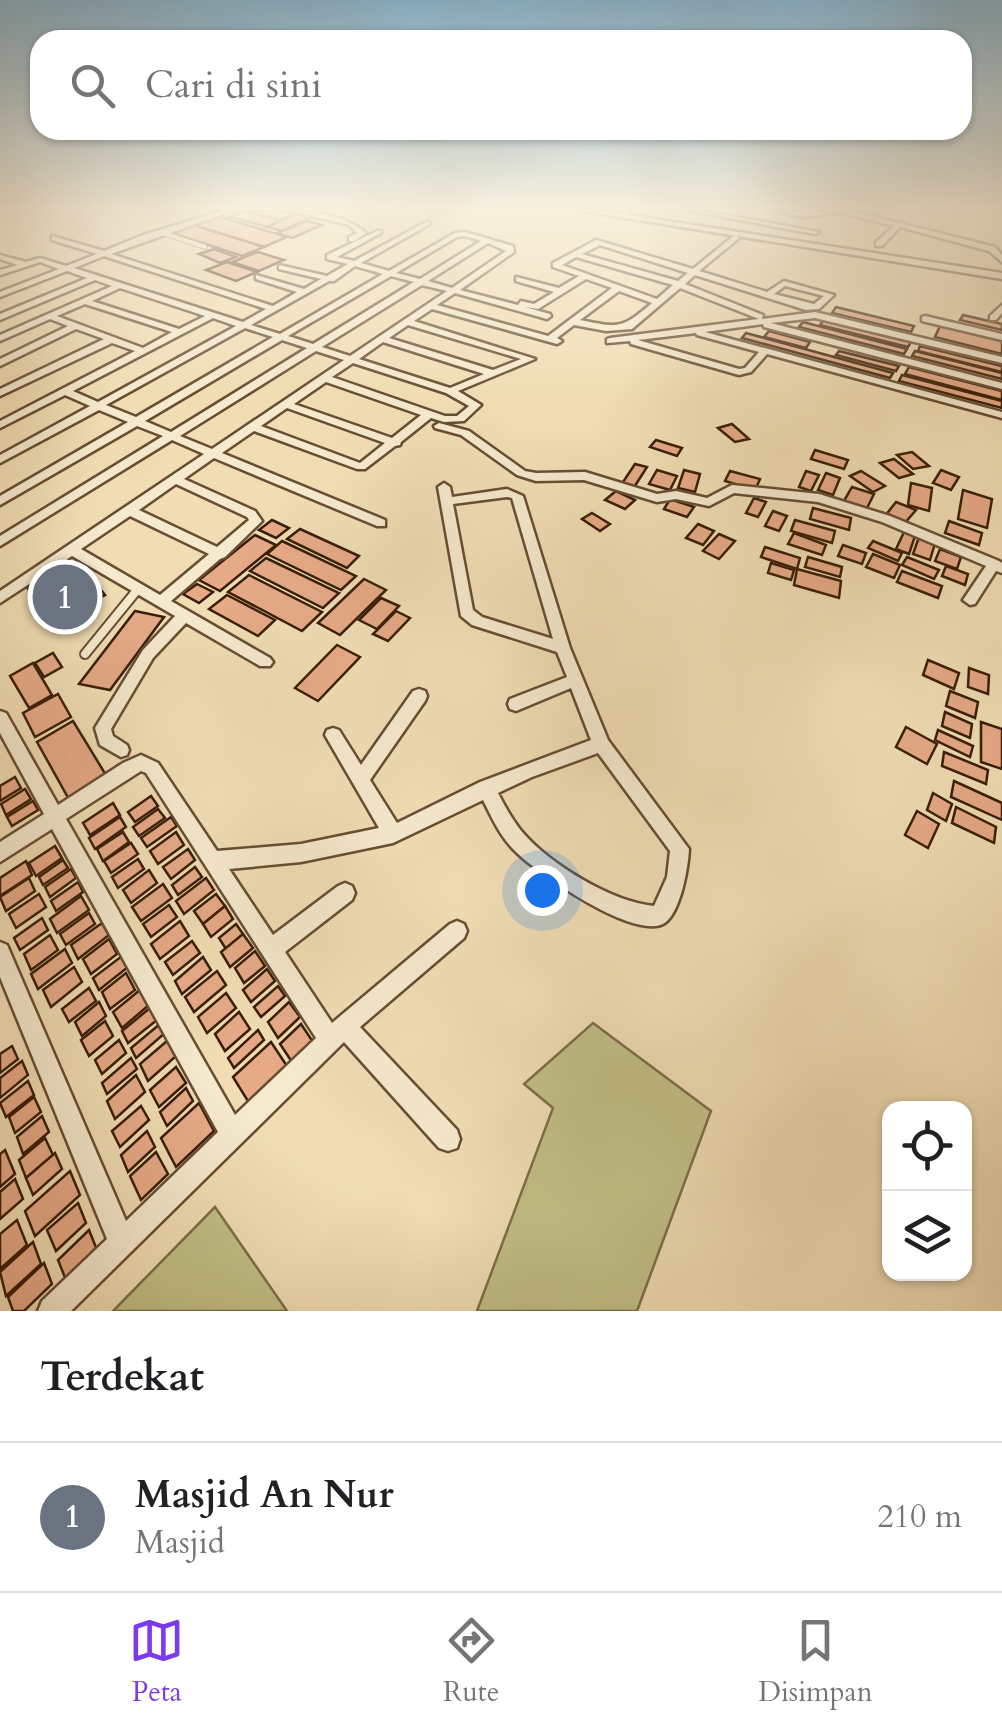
<!DOCTYPE html>
<html lang="id">
<style>
:root{--surface:#fff;--page:#f6f6f6;--text:#202124;--muted:#757577;--line:#e0e0e0;--accent:#7c3aed}
body{margin:0;font-family:Cardo,serif;background:var(--page);color:var(--text)}
.controls{position:absolute;right:30px;bottom:30px;display:grid;overflow:hidden;border-radius:20px;box-shadow:0 2px 8px #0004}
.controls button{width:90px;height:90px;display:grid;place-items:center;padding:0;border:0;border-bottom:2px solid var(--line);background:var(--surface);color:var(--text);font:50px sans-serif}
.you{position:absolute;left:542px;top:890px;width:35px;height:35px;margin:-25px;border:8px solid #fff;border-radius:50%;background:#1a73e8;box-shadow:0 0 0 15px #1a73e833}
.badge{display:grid;place-items:center;width:65px;height:65px;border-radius:50%;background:var(--accent);color:#fff;font-size:32px;font-weight:700}
.pin{position:absolute;translate:-50% -50%;border:5px solid #fff;box-shadow:0 2px 10px #0006}
.list{margin:0;padding:0;list-style:none}
h2{display:flex;justify-content:space-between;align-items:center;height:130px;margin:0;padding:0 40px;font-size:42px}
h2 small{font-size:32px;font-weight:400;color:var(--muted)}
.list li{display:grid;grid-template-columns:65px 1fr auto;gap:30px;align-items:center;box-sizing:border-box;height:150px;padding:0 40px;border-top:2px solid var(--line)}
.list b{display:block;font-size:38px;white-space:nowrap}
.list p{margin:0;font-size:32px;white-space:nowrap;color:var(--muted)}
.list em{font-size:32px;font-style:normal;color:var(--muted)}
.icon{flex:none;width:55px;height:55px;fill:none;stroke:currentColor;stroke-width:2;stroke-linecap:round;stroke-linejoin:round}
.map{position:relative;flex:none;width:1002px;height:1311px;overflow:hidden}
.search{position:absolute;background:var(--surface);box-shadow:0 2px 8px #0004;left:30px;right:30px;top:30px;height:110px;display:flex;align-items:center;gap:25px;box-sizing:border-box;padding:0 35px;border-radius:30px;color:var(--muted);font-size:38px}
.sheet{height:280px;background:var(--surface)}
nav{display:flex;justify-content:space-around;align-items:center;box-sizing:border-box;height:140px;border-top:2px solid var(--line);background:var(--surface);font-size:28px;color:var(--muted)}
nav a{display:grid;justify-items:center;gap:5px}
nav .on{color:var(--accent)}
.map>svg:first-child{display:block}
</style>
<div class="map">
<svg width="1002" height="1311" viewBox="0 0 1002 1311">
<rect width="100%" height="100%" fill="#f0ddb4"/>
<filter id="stains"><feTurbulence type="fractalNoise" baseFrequency=".002" numOctaves="4"/><feColorMatrix values="0 0 0 0 .2 0 0 0 0 .09 0 0 0 0 .02 0 0 0 .5 -.17"/></filter>
<radialGradient id="worn" r=".72"><stop offset=".6" stop-color="#630" stop-opacity="0"/><stop offset="1" stop-color="#630" stop-opacity=".3"/></radialGradient>
<g fill="#c1bf87" stroke="#7d6e47" stroke-width="2.5">
<polygon points="593,1023 711,1111 637,1311 477,1311 553,1108 524,1084"/>
<polygon points="215,1207 287,1311 113,1311"/>
</g>
<g fill="#e6aa87" stroke="#391d07" stroke-width="2.5">
<polygon points="276,210 295,214 281,220 244,211"/>
<polygon points="244,211 281,220 267,227 230,217"/>
<polygon points="295,214 310,218 282,231 267,227"/>
<polygon points="217,216 287,237 264,247 193,225"/>
<polygon points="307,221 322,225 292,238 277,233"/>
<polygon points="193,225 264,247 242,256 171,233"/>
<polygon points="214,249 236,257 220,263 199,254"/>
<polygon points="258,252 284,260 259,271 232,262"/>
<polygon points="227,262 257,272 236,281 206,270"/>
<polygon points="836,307 914,326 911,332 832,313"/>
<polygon points="963,315 1002,324 1002,330 960,320"/>
<polygon points="823,321 911,342 908,347 820,325"/>
<polygon points="803,322 907,349 904,354 799,327"/>
<polygon points="940,326 1002,341 1002,354 935,337"/>
<polygon points="769,331 810,342 806,348 764,337"/>
<polygon points="746,333 893,373 890,378 742,338"/>
<polygon points="920,346 1002,366 1002,372 918,351"/>
<polygon points="839,351 899,366 896,371 836,355"/>
<polygon points="915,351 1002,373 1002,379 912,356"/>
<polygon points="909,367 1002,391 1002,400 905,374"/>
<polygon points="902,375 1002,401 1002,408 899,381"/>
<polygon points="732,424 749,439 735,442 718,428"/>
<polygon points="656,440 682,448 677,456 650,447"/>
<polygon points="815,450 848,460 844,469 811,459"/>
<polygon points="912,452 929,466 913,469 897,455"/>
<polygon points="894,459 913,474 899,478 880,463"/>
<polygon points="635,464 647,467 633,489 621,485"/>
<polygon points="657,470 677,476 670,490 649,484"/>
<polygon points="684,470 700,474 695,492 678,488"/>
<polygon points="941,470 959,477 951,490 933,483"/>
<polygon points="730,471 760,479 755,490 725,481"/>
<polygon points="806,471 819,475 811,491 799,487"/>
<polygon points="861,471 885,486 873,492 850,476"/>
<polygon points="826,473 840,478 833,495 818,490"/>
<polygon points="911,483 932,488 929,511 908,505"/>
<polygon points="852,487 874,494 866,510 844,501"/>
<polygon points="963,490 992,499 987,528 958,519"/>
<polygon points="616,491 635,500 625,509 605,500"/>
<polygon points="754,498 766,502 758,517 746,513"/>
<polygon points="670,499 694,507 687,517 664,509"/>
<polygon points="896,502 916,510 904,524 885,516"/>
<polygon points="813,508 851,518 849,530 810,519"/>
<polygon points="773,511 787,516 779,531 765,526"/>
<polygon points="592,513 610,524 600,531 582,519"/>
<polygon points="272,520 289,528 276,538 259,530"/>
<polygon points="795,520 835,531 832,543 791,531"/>
<polygon points="949,521 982,533 979,545 945,533"/>
<polygon points="698,524 714,531 703,545 686,538"/>
<polygon points="300,529 359,556 347,568 287,539"/>
<polygon points="904,532 915,536 909,554 896,549"/>
<polygon points="794,533 826,545 822,555 788,544"/>
<polygon points="719,534 735,541 719,559 703,551"/>
<polygon points="920,534 936,540 930,560 913,554"/>
<polygon points="255,535 276,545 220,591 199,580"/>
<polygon points="282,541 356,576 341,590 267,554"/>
<polygon points="873,541 902,553 898,561 868,548"/>
<polygon points="843,545 866,553 862,564 838,556"/>
<polygon points="765,547 800,558 797,569 761,557"/>
<polygon points="940,549 961,557 957,569 935,561"/>
<polygon points="873,554 900,565 894,578 866,567"/>
<polygon points="808,557 842,567 840,577 805,567"/>
<polygon points="907,557 939,570 934,579 902,565"/>
<polygon points="266,558 339,593 323,608 250,571"/>
<polygon points="78,561 105,595 52,622 26,586"/>
<polygon points="771,563 794,570 791,580 768,573"/>
<polygon points="946,566 968,574 965,585 942,576"/>
<polygon points="797,569 841,581 839,598 794,585"/>
<polygon points="902,571 942,586 938,598 897,582"/>
<polygon points="249,575 322,612 302,631 228,592"/>
<polygon points="364,579 386,590 340,635 318,623"/>
<polygon points="197,584 213,592 199,603 183,594"/>
<polygon points="227,595 275,620 258,636 209,609"/>
<polygon points="381,598 399,606 377,629 359,620"/>
<polygon points="135,611 164,617 110,690 79,684"/>
<polygon points="396,611 410,618 388,641 373,634"/>
<polygon points="337,645 360,657 318,701 295,688"/>
<polygon points="53,653 62,667 44,677 35,663"/>
<polygon points="928,660 959,673 954,689 923,675"/>
<polygon points="33,663 52,695 29,708 10,676"/>
<polygon points="969,668 989,675 988,694 968,687"/>
<polygon points="950,691 978,702 975,718 946,706"/>
<polygon points="58,694 71,717 35,737 23,713"/>
<polygon points="945,712 972,724 970,738 942,726"/>
<polygon points="73,721 109,780 71,803 37,742"/>
<polygon points="981,722 1002,729 1002,769 981,762"/>
<polygon points="906,727 937,744 927,764 896,747"/>
<polygon points="938,730 973,746 970,757 935,740"/>
<polygon points="944,752 988,770 986,784 942,766"/>
<polygon points="15,777 21,788 0,801 0,786"/>
<polygon points="954,781 1002,803 1002,820 951,797"/>
<polygon points="25,789 31,799 6,815 1,804"/>
<polygon points="933,793 952,804 946,821 927,810"/>
<polygon points="151,796 158,806 135,822 128,812"/>
<polygon points="33,801 38,810 12,826 7,817"/>
<polygon points="113,803 120,815 90,835 83,823"/>
<polygon points="956,807 996,827 994,843 952,823"/>
<polygon points="158,809 165,818 139,836 133,827"/>
<polygon points="917,811 939,824 928,848 905,835"/>
<polygon points="120,817 126,827 95,849 89,838"/>
<polygon points="171,817 177,826 147,847 141,838"/>
<polygon points="123,832 129,842 103,861 97,849"/>
<polygon points="176,832 184,845 158,864 150,851"/>
<polygon points="131,843 138,854 111,873 104,861"/>
<polygon points="55,846 62,858 36,876 29,863"/>
<polygon points="188,849 195,860 171,879 163,867"/>
<polygon points="138,859 144,869 118,888 112,877"/>
<polygon points="63,860 68,868 43,885 39,877"/>
<polygon points="26,861 32,875 0,896 0,878"/>
<polygon points="195,867 202,877 178,895 172,885"/>
<polygon points="71,869 76,878 50,897 45,887"/>
<polygon points="149,870 157,883 131,903 123,890"/>
<polygon points="29,878 35,891 6,911 0,897"/>
<polygon points="206,878 214,890 184,914 176,901"/>
<polygon points="78,882 83,892 56,911 51,901"/>
<polygon points="163,884 172,898 141,921 132,907"/>
<polygon points="39,894 46,907 16,928 9,914"/>
<polygon points="216,894 225,906 203,924 194,911"/>
<polygon points="81,896 89,910 57,933 50,919"/>
<polygon points="169,905 177,917 151,937 143,924"/>
<polygon points="225,906 233,919 211,937 203,924"/>
<polygon points="89,913 95,924 66,945 60,934"/>
<polygon points="42,918 48,930 20,950 14,938"/>
<polygon points="180,921 189,936 160,959 151,944"/>
<polygon points="102,923 109,935 78,959 71,945"/>
<polygon points="236,924 243,934 226,949 219,938"/>
<polygon points="243,934 253,948 230,967 221,952"/>
<polygon points="50,935 58,950 31,970 24,954"/>
<polygon points="109,939 117,954 91,974 83,959"/>
<polygon points="192,941 200,953 173,975 165,962"/>
<polygon points="65,949 72,963 38,989 31,974"/>
<polygon points="255,951 265,966 244,983 235,968"/>
<polygon points="122,956 128,967 99,990 93,978"/>
<polygon points="203,957 211,970 182,994 175,981"/>
<polygon points="74,967 82,982 51,1007 43,990"/>
<polygon points="267,969 275,981 251,1002 243,990"/>
<polygon points="217,971 226,985 194,1012 185,997"/>
<polygon points="126,973 135,990 110,1009 102,992"/>
<polygon points="278,986 285,996 261,1017 254,1007"/>
<polygon points="89,988 96,1001 69,1022 62,1009"/>
<polygon points="140,990 149,1005 122,1028 113,1012"/>
<polygon points="226,993 236,1008 207,1033 198,1017"/>
<polygon points="99,1002 106,1016 82,1036 75,1022"/>
<polygon points="289,1002 300,1017 278,1038 268,1022"/>
<polygon points="150,1008 157,1020 128,1043 122,1031"/>
<polygon points="239,1012 250,1029 225,1051 215,1034"/>
<polygon points="105,1021 113,1036 89,1056 81,1040"/>
<polygon points="160,1024 165,1033 136,1058 131,1048"/>
<polygon points="301,1024 313,1042 292,1062 280,1044"/>
<polygon points="258,1030 264,1040 234,1068 228,1058"/>
<polygon points="119,1040 126,1053 102,1074 95,1060"/>
<polygon points="167,1041 176,1056 148,1081 140,1064"/>
<polygon points="271,1042 289,1069 251,1106 233,1077"/>
<polygon points="12,1046 18,1059 0,1073 0,1054"/>
<polygon points="131,1058 137,1069 107,1094 102,1083"/>
<polygon points="22,1061 28,1075 0,1098 0,1078"/>
<polygon points="176,1067 186,1083 159,1107 150,1090"/>
<polygon points="136,1075 145,1092 115,1119 107,1101"/>
<polygon points="28,1081 34,1095 6,1117 0,1103"/>
<polygon points="186,1088 193,1101 167,1126 160,1112"/>
<polygon points="34,1097 41,1112 15,1133 9,1117"/>
<polygon points="199,1103 214,1131 176,1167 161,1138"/>
<polygon points="141,1106 149,1120 120,1147 112,1131"/>
<polygon points="42,1116 49,1132 23,1154 17,1137"/>
<polygon points="147,1131 155,1147 128,1172 121,1155"/>
<polygon points="45,1138 53,1155 26,1178 19,1160"/>
<polygon points="5,1150 15,1174 0,1187 0,1154"/>
<polygon points="156,1152 168,1174 141,1200 130,1176"/>
<polygon points="55,1153 62,1169 33,1195 26,1178"/>
<polygon points="70,1171 80,1195 35,1236 25,1211"/>
<polygon points="15,1179 23,1199 0,1219 0,1192"/>
<polygon points="78,1203 86,1223 56,1251 47,1230"/>
<polygon points="17,1220 27,1245 0,1269 0,1234"/>
<polygon points="89,1230 99,1255 68,1285 58,1260"/>
<polygon points="33,1242 41,1264 6,1296 0,1272"/>
<polygon points="44,1263 52,1284 24,1311 13,1311 8,1297"/>
</g>
<g fill="none" stroke-linecap="round" stroke-linejoin="round">
<defs>
<g id="service-far1">
<polyline points="433,215 444,210"/>
<polyline points="160,232 205,247"/>
</g>
<polyline id="service" points="85,654 138,589"/>
<g id="minor">
<path d="M226 210H235L111 254 273 306 297 292 256 279V275L304 289 321 279 279 269V265L327 276 348 264 327 259V255L377 231H381V233L337 257 354 261 428 221 430 224 361 263 389 271 455 233 465 232 513 246 514 252 460 290 518 305 521 301 534 304 554 292 516 281V277L559 288 579 276 553 267V263L596 240 693 269 736 234 739 238 699 271 767 292 784 281 834 295 819 309 806 310 695 275 685 284 763 315 762 319 815 312 1002 357V363L815 318 771 323 1002 383V389L764 327 763 324 705 332 1002 412V418L767 354 751 372 739 375 631 344 630 341 607 343V339L610 338 759 319 680 288 632 329 606 331 574 325 557 338 562 341 557 344 432 309 414 321 535 359 458 391 481 405 464 421 444 422 431 418 401 442 400 445 395 446 365 469H357L254 431 222 453 385 520V526H377L214 458 184 479 255 511 262 521 225 557 220 559 171 601 270 658 273 662 270 666H260L186 623 153 658 111 729 113 736 127 745 129 750 127 755 121 757 100 745 95 728 143 650 175 616 72 556 0 603V591L204 454 172 440 0 546V536L163 436 137 426 0 505V496L128 422 99 410 0 463V455L90 406 65 395 0 428V421L135 351 112 343 0 396V389L104 339 76 329 0 366V359L68 326 50 319 0 341V335L112 286 95 280 0 320V314L87 278 67 271 0 297V292L59 269 40 262 0 275V270L18 265 0 259V255L26 262 40 258 66 266 97 254 52 240V236L104 251 143 235ZM465 236 481 241 420 279 396 273 457 237ZM488 243 506 251 452 288 428 281ZM600 245 688 273 678 281 582 254ZM104 256 266 309 243 322 74 268ZM576 257 673 285 657 299 562 265ZM355 266 383 274 280 334 251 325 329 281H334ZM391 276 414 282 313 344 288 336ZM586 279 612 288 548 336 437 305 455 293 547 319 551 316 550 314 525 307 538 309ZM422 285 447 291 350 356 322 347ZM785 286 824 296 814 304 774 294ZM120 288 205 316 179 329 92 301ZM619 291 652 303C622 329 619 328 580 320ZM85 304 172 332 143 348 57 316ZM213 318 236 326 98 402 73 391ZM408 325 521 359 493 370 389 338ZM245 328 273 337 136 417 106 405ZM696 333 697 335 759 352 745 368 739 369 638 340ZM282 340 307 348 171 432 145 421ZM383 342 484 374 450 388 359 359ZM316 351 344 360 212 449 180 436ZM353 363 446 393 469 406 457 416H445L332 377ZM326 382 421 415 392 438 294 404ZM287 408 385 443 360 463 261 426ZM176 484 247 517 249 520 217 547 139 510ZM130 516 209 554 160 595 81 549Z"/>
<path d="M289 210C313 210 348 217 366 233L355 241H349V237L357 233 349 225Z"/>
<polygon points="625,210 632,210 622,218 618,218 618,216"/>
<polygon points="686,210 699,210 819,232 815,234"/>
<polygon points="769,210 805,213 848,210 898,223 901,221 904,224 995,247 1002,255 1002,262 989,251 900,227 882,246 876,246 876,242 894,226 840,212 805,217"/>
<polygon points="997,210 1002,210 1002,212 998,211"/>
<polygon points="1002,305 1002,313 996,320 990,320 990,316"/>
<polygon points="925,316 1002,334 1002,340 922,321 922,317"/>
<polygon points="439,423 469,431 525,471 536,473 585,472 657,494 676,491 707,498 732,485 819,494 890,516 999,561 1002,563 1002,573 996,571 975,604 970,605 963,600 986,566 882,522 818,502 734,493 709,506 676,499 657,502 584,480 536,481 517,475 461,435 435,428 434,426"/>
<path d="M444 483 450 487 452 497 507 489 523 496 570 648 608 740 689 849C688 868 681 909 666 922 639 944 537 873 516 852 501 838 492 818 483 800L393 843 301 862 229 869 273 935 338 886 345 883 352 886 355 893 352 900 285 952 332 1023 450 924 457 921 464 924 467 931 464 938 360 1027 457 1130 460 1139 457 1148 448 1151 439 1148 344 1042 71 1311H38L42 1301 107 1239 0 977V942L7 945 126 1221 218 1132 52 829 0 862V842L44 814 0 733V711L6 713 58 805 123 763 141 755 158 763 217 851 301 844 379 828 325 735 327 730 333 728 339 730 361 765 413 691 419 689 425 691 427 696 425 701 370 780 397 823 480 782 591 740 571 688 516 711 510 709 508 704 510 699 567 677 557 652 472 625 461 616 438 487ZM507 497 512 498 553 639 482 617 473 610 453 504ZM598 753 670 851 667 877 654 906C612 902 551 865 523 833 513 821 505 807 498 793L532 777ZM141 771 146 773 316 1038 235 1115 66 819Z"/>
</g>
<polygon id="tertiary" points="577,210 597,210 1002,273 1002,279"/>
</defs>
<use href="#service-far1" stroke="#674d32" stroke-width="6"/>
<use href="#service" stroke="#674d32" stroke-width="12"/>
<use href="#minor" stroke="#674d32" stroke-width="5"/>
<use href="#tertiary" stroke="#674d32" stroke-width="5"/>
<use href="#service-far1" stroke="#f5e9ce" stroke-width="4"/>
<use href="#service" stroke="#f5e9ce" stroke-width="8"/>
<use href="#minor" fill="#f5e9ce" fill-rule="evenodd"/>
<use href="#tertiary" fill="#f5e9ce" fill-rule="evenodd"/>
</g>
<linearGradient id="sky" x2="0" y2="1"><stop stop-color="#89b7d2"/><stop offset="0.53" stop-color="#f8f0dd"/><stop offset="1" stop-color="#f8f0dd" stop-opacity="0"/></linearGradient>
<rect width="1002" height="393" fill="url(#sky)"/>
<rect width="100%" height="100%" filter="url(#stains)"/>
<rect width="100%" height="100%" fill="url(#worn)"/>
</svg>
<div class="controls">
<button><svg class="icon" aria-label="locate" viewBox="0 0 24 24"><circle cx="12" cy="12" r="6"/><path d="M12 2v4M12 18v4M2 12h4M18 12h4"/></svg></button>
<button><svg class="icon" aria-label="layers" viewBox="0 0 24 24"><path d="M12 4l9 5-9 5-9-5zM3 14l9 5 9-5"/></svg></button>
</div>
<div class="you"></div>
<div class="pin badge" style="left:65px;top:597px;background:#6b7280">1</div>
<div class="search"><svg class="icon" aria-label="search" viewBox="0 0 24 24"><circle cx="10" cy="10" r="6"/><path d="M15 15l6 6"/></svg>Cari di sini</div>
</div>
<section class="sheet">
<h2>Terdekat<small></small></h2>
<ul class="list">
<li><span class="badge" style="background:#6b7280">1</span><div><b>Masjid An Nur</b><p>Masjid</p></div><em>210 m</em></li>
</ul>
</section>
<nav>
<a class="on"><svg class="icon" aria-label="map" viewBox="0 0 24 24"><path d="M3 6l6-2 6 2 6-2v14l-6 2-6-2-6 2zM9 4v14M15 6v14"/></svg>Peta</a>
<a><svg class="icon" aria-label="directions" viewBox="0 0 24 24"><path d="M12 3l9 9-9 9-9-9zM9 14v-3h6M13 9l2 2-2 2"/></svg>Rute</a>
<a><svg class="icon" aria-label="saved" viewBox="0 0 24 24"><path d="M7 4h10v16l-5-4-5 4z"/></svg>Disimpan</a>
</nav>
